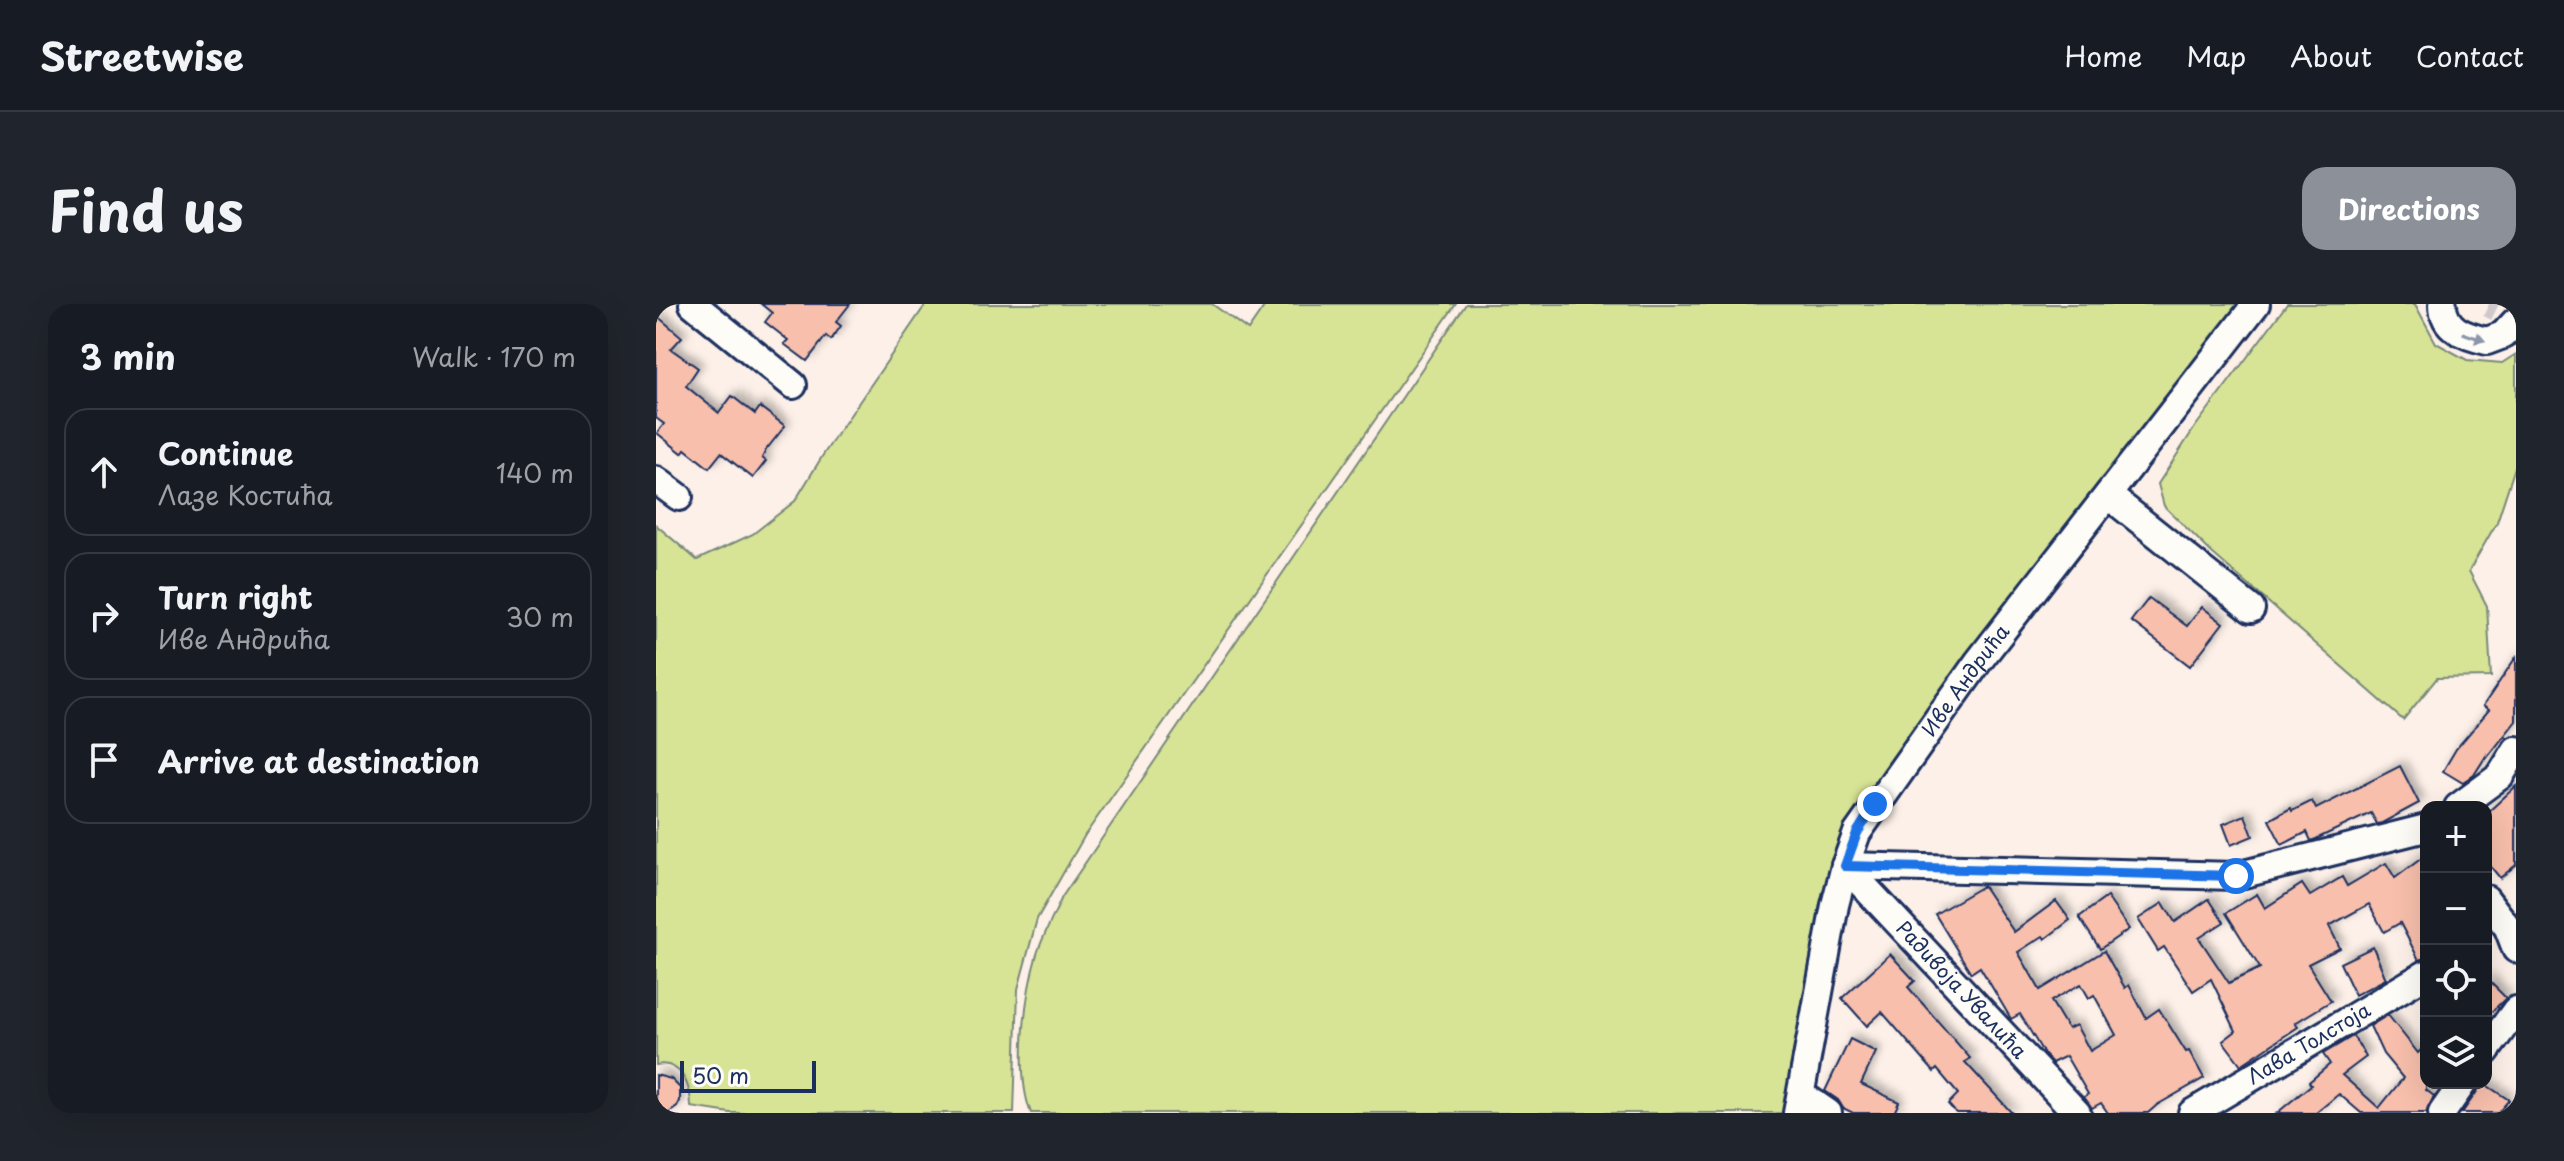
<!DOCTYPE html>
<meta charset="utf-8">
<style>
:root{--surface:#171b24;--page:#20242c;--text:#f1f3f6;--muted:#9ea1a6;--line:#363941;--accent:#8c9099}
body{margin:0;font-family:"Playpen Sans",sans-serif;background:var(--page);color:var(--text)}
.controls{position:absolute;right:24px;bottom:24px;display:grid;overflow:hidden;border-radius:16px;box-shadow:0 8px 32px #0002}
.controls button{width:72px;height:72px;display:grid;place-items:center;padding:0;border:0;border-bottom:2px solid var(--line);background:var(--surface);color:var(--text);font:40px sans-serif}
.scale{position:absolute;left:24px;bottom:20px;width:136px;box-sizing:border-box;padding-left:8px;border:4px solid #1b2f5e;border-top:0;font-size:22px;line-height:28px;white-space:nowrap;color:#1b2f5e;-webkit-text-stroke:6px #fdfcf7;paint-order:stroke}
.stop{position:absolute;width:24px;height:24px;margin:-18px;border:6px solid #1a73e8;border-radius:50%;background:#fff}
.stop.end{background:#1a73e8;border-color:#fff;box-shadow:0 2px 8px #0008}
.list{margin:0;padding:0;list-style:none}
h2{display:flex;justify-content:space-between;align-items:center;height:104px;margin:0;padding:0 32px;font-size:34px}
h2 small{font-size:26px;font-weight:400;color:var(--muted)}
.list li{display:grid;grid-template-columns:52px 1fr auto;gap:24px;align-items:center;box-sizing:border-box;height:128px;margin:0 16px 16px;padding:0 16px;border:2px solid var(--line);border-radius:24px}
.list b{display:block;font-size:30px;white-space:nowrap}
.list p{margin:0;font-size:26px;white-space:nowrap;color:var(--muted)}
.list em{font-size:26px;font-style:normal;color:var(--muted)}
.icon{flex:none;width:44px;height:44px;fill:none;stroke:currentColor;stroke-width:2;stroke-linecap:round;stroke-linejoin:round}
.map{position:relative;flex:none;width:1860px;height:809px;overflow:hidden;border-radius:24px}
header{display:flex;align-items:center;gap:48px;box-sizing:border-box;height:112px;padding:0 40px;background:var(--surface);border-bottom:2px solid var(--line)}
header strong{font-size:38px}
nav{display:flex;gap:44px;margin-inline-start:auto;font-size:28px}
.intro{display:flex;align-items:center;justify-content:space-between;box-sizing:border-box;height:192px;padding:0 48px}
h1{margin:0;font-size:56px}
.button{padding:20px 36px;border-radius:24px;background:var(--accent);color:#fff;font-size:28px;font-weight:700}
main{display:flex;gap:48px;padding:0 48px}
aside{flex:1;background:var(--surface);border-radius:24px;box-shadow:0 8px 32px #0002}
.map>svg:first-child{display:block}
</style>
<header>
<strong>Streetwise</strong>
<nav><a>Home</a><a>Map</a><a>About</a><a>Contact</a></nav>
</header>
<div class="intro"><h1>Find us</h1><a class="button">Directions</a></div>
<main>
<aside>
<h2>3 min<small>Walk · 170 m</small></h2>
<ul class="list">
<li><svg class="icon" aria-label="ahead" viewBox="0 0 24 24"><path d="M12 20V5M6 11l6-6 6 6"/></svg><div><b>Continue</b><p>Лазе Костића</p></div><em>140 m</em></li>
<li><svg class="icon" aria-label="right" viewBox="0 0 24 24"><path d="M7 20v-9h11M14 6l5 5-5 5"/></svg><div><b>Turn right</b><p>Иве Андрића</p></div><em>30 m</em></li>
<li><svg class="icon" aria-label="arrive" viewBox="0 0 24 24"><path d="M6 21V4h12l-3 4 3 4H6"/></svg><div><b>Arrive at destination</b></div></li>
</ul>
</aside>
<div class="map">
<svg width="1860" height="809" viewBox="0 0 1860 809">
<defs>
<filter id="shadow"><feDropShadow dx="5" dy="-5" stdDeviation="4" flood-color="#0004"/></filter>
</defs>
<rect width="100%" height="100%" fill="#fcf0e8"/>
<filter id="ink" filterUnits="userSpaceOnUse"><feTurbulence type="fractalNoise" baseFrequency=".0125" numOctaves="2"/><feDisplacementMap in="SourceGraphic" scale="16" xChannelSelector="R" yChannelSelector="G"/><feConvolveMatrix kernelMatrix="1 2 1 2 8 2 1 2 1" color-interpolation-filters="sRGB"/></filter>
<g filter="url(#ink)">
<g fill="#d7e395" stroke="#79897a" stroke-width="2">
<path d="M270 0H556L592 26 610 0H800L429 531 381 615 362 685 358 809H74L35 803C35 782 25 756 0 761V221L41 256 97 230 139 197 167 151Z"/>
<path d="M810 0H1600L1201 529 1141 809H375C359 770 369 690 381 650 387 631 398 612 406 593Z"/>
<polygon points="1631,0 1759,0 1780,39 1811,56 1846,59 1860,50 1860,160 1841,218 1813,267 1831,302 1835,373 1781,374 1747,416 1556,249 1508,202 1502,180 1539,123"/>
</g>
<g fill="#f7bfac" stroke="#1b2f5e" stroke-width="2" fill-rule="evenodd" filter="url(#shadow)">
<polygon points="105,0 194,0 180,18 185,22 175,36 170,32 151,57 128,40 132,36 109,18 116,9"/>
<polygon points="0,11 26,33 15,45 42,64 30,82 63,109 76,92 99,110 104,103 129,122 110,146 106,154 110,157 97,174 65,149 53,164 29,145 26,149 1,129 8,120 0,114"/>
<polygon points="1493,294 1531,322 1546,303 1567,319 1534,362 1475,317"/>
<polygon points="1860,353 1860,417 1830,455 1830,452 1818,471 1807,479 1787,467 1800,445 1833,406 1827,402"/>
<polygon points="1744,462 1763,499 1726,519 1721,520 1715,509 1660,535 1655,537 1651,528 1626,541 1613,516 1635,504 1636,507 1656,497 1660,505"/>
<polygon points="1860,482 1860,561 1844,574 1830,557 1830,510"/>
<polygon points="1589,511 1597,532 1575,541 1567,520"/>
<polygon points="1770,551 1770,654 1763,656 1744,619 1728,628 1713,600 1673,622 1684,644 1652,660 1675,697 1639,719 1642,723 1585,761 1567,737 1580,727 1555,675 1537,687 1508,643 1502,647 1482,615 1507,599 1519,618 1553,595 1568,618 1543,634 1573,679 1604,664 1570,609 1601,590 1609,604 1646,580 1654,592 1686,573 1691,582 1730,559 1739,574"/>
<path d="M1327 582 1358 628 1400 597 1414 616 1389 635 1387 632 1362 648 1384 686 1448 647 1469 684 1473 681 1490 714 1503 705 1530 748 1533 747 1548 774 1501 801 1492 809H1452L1445 799 1436 804 1428 793 1432 790 1410 752 1396 759 1388 750 1364 710 1355 715 1324 663 1315 669 1279 610ZM1425 680 1433 694 1438 691 1460 731 1434 747 1420 721 1412 725 1395 697Z"/>
<polygon points="1451,593 1473,625 1444,645 1423,613"/>
<polygon points="1717,643 1730,675 1699,691 1684,659"/>
<polygon points="1234,650 1259,677 1252,683 1314,754 1309,758 1356,809 1300,809 1292,800 1302,790 1281,765 1278,768 1226,708 1211,722 1186,694"/>
<polygon points="1830,674 1850,694 1830,713"/>
<polygon points="1732,711 1762,749 1770,741 1770,786 1778,792 1770,809 1705,809 1683,790 1660,809 1621,809 1655,781 1653,778 1674,760 1667,750 1697,732 1710,753 1686,771 1723,804 1747,774 1727,750 1714,722"/>
<polygon points="1194,735 1220,748 1205,780 1243,798 1238,809 1197,809 1187,804 1182,796 1169,787"/>
<polygon points="0,771 15,775 24,784 24,797 21,803 13,809 0,809"/>
<polygon points="1827,779 1853,796 1842,809 1806,809"/>
</g>
<g fill="none" stroke-linecap="round" stroke-linejoin="round">
<polyline stroke="#cfc9cc" stroke-width="26" stroke-dasharray="26 13" stroke-linecap="butt" points="1833,0 1841,4"/>
<defs>
<g id="minor">
<polyline points="37,0 137,81"/>
<path d="M1787 0C1787 25 1809 32 1831 37L1847 31 1860 17"/>
<polyline points="0,176 23,193"/>
<polyline points="1452,191 1595,305"/>
<polyline points="1802,503 1844,472 1860,446"/>
<polyline points="1189,562 1580,572 1770,524"/>
<path id="s1" d="M1189 562 1421 809"/>
<polyline points="1830,595 1852,624 1860,645"/>
<polyline points="1830,747 1860,706"/>
<polyline points="1146,791 1172,809"/>
<path id="s2" d="M1141 809 1179 601 1189 562 1201 529 1322 358 1600 0"/>
<path id="s3" d="M1536 809 1770 670"/>
<polyline points="1786,809 1807,779"/>
</g>
</defs>
<use href="#minor" stroke="#1b2f5e" stroke-width="32"/>
<use href="#minor" stroke="#fdfcf7" stroke-width="26"/>
</g>
<defs><path id="oneway-solid" d="M-6-.8H1V-3.2L6.5 0L1 3.2V.8H-6Z" transform="scale(2)"/></defs>
<use fill="#8c96aa" href="#oneway-solid" transform="translate(1818 33) rotate(19)"/>
</g>
<g fill="none" stroke-linecap="round" stroke-linejoin="round" filter="url(#ink)">
<polyline stroke="#1a73e8" stroke-width="10" points="1219,500 1201,529 1189,562 1580,572"/>
</g>
<g text-anchor="middle" stroke-width="7" stroke-linejoin="round" paint-order="stroke">
<g font-size="20" fill="#1b2f5e" stroke="#fdfcf7">
<text dy="7" stroke="none"><textPath href="#s2" startOffset="474">Иве Андрића</textPath></text>
<text dy="7" stroke="none"><textPath href="#s1" startOffset="170">Радивоја Увалића</textPath></text>
<text dy="7" stroke="none"><textPath href="#s3" startOffset="136">Лава Толстоја</textPath></text>
</g>
</g>
</svg>
<div class="controls">
<button>+</button>
<button>−</button>
<button><svg class="icon" aria-label="locate" viewBox="0 0 24 24"><circle cx="12" cy="12" r="6"/><path d="M12 2v4M12 18v4M2 12h4M18 12h4"/></svg></button>
<button><svg class="icon" aria-label="layers" viewBox="0 0 24 24"><path d="M12 4l9 5-9 5-9-5zM3 14l9 5 9-5"/></svg></button>
</div>
<div class="scale">50 m</div>
<div class="stop" style="left:1580px;top:572px"></div>
<div class="stop end" style="left:1219px;top:500px"></div>
</div>
</main>
